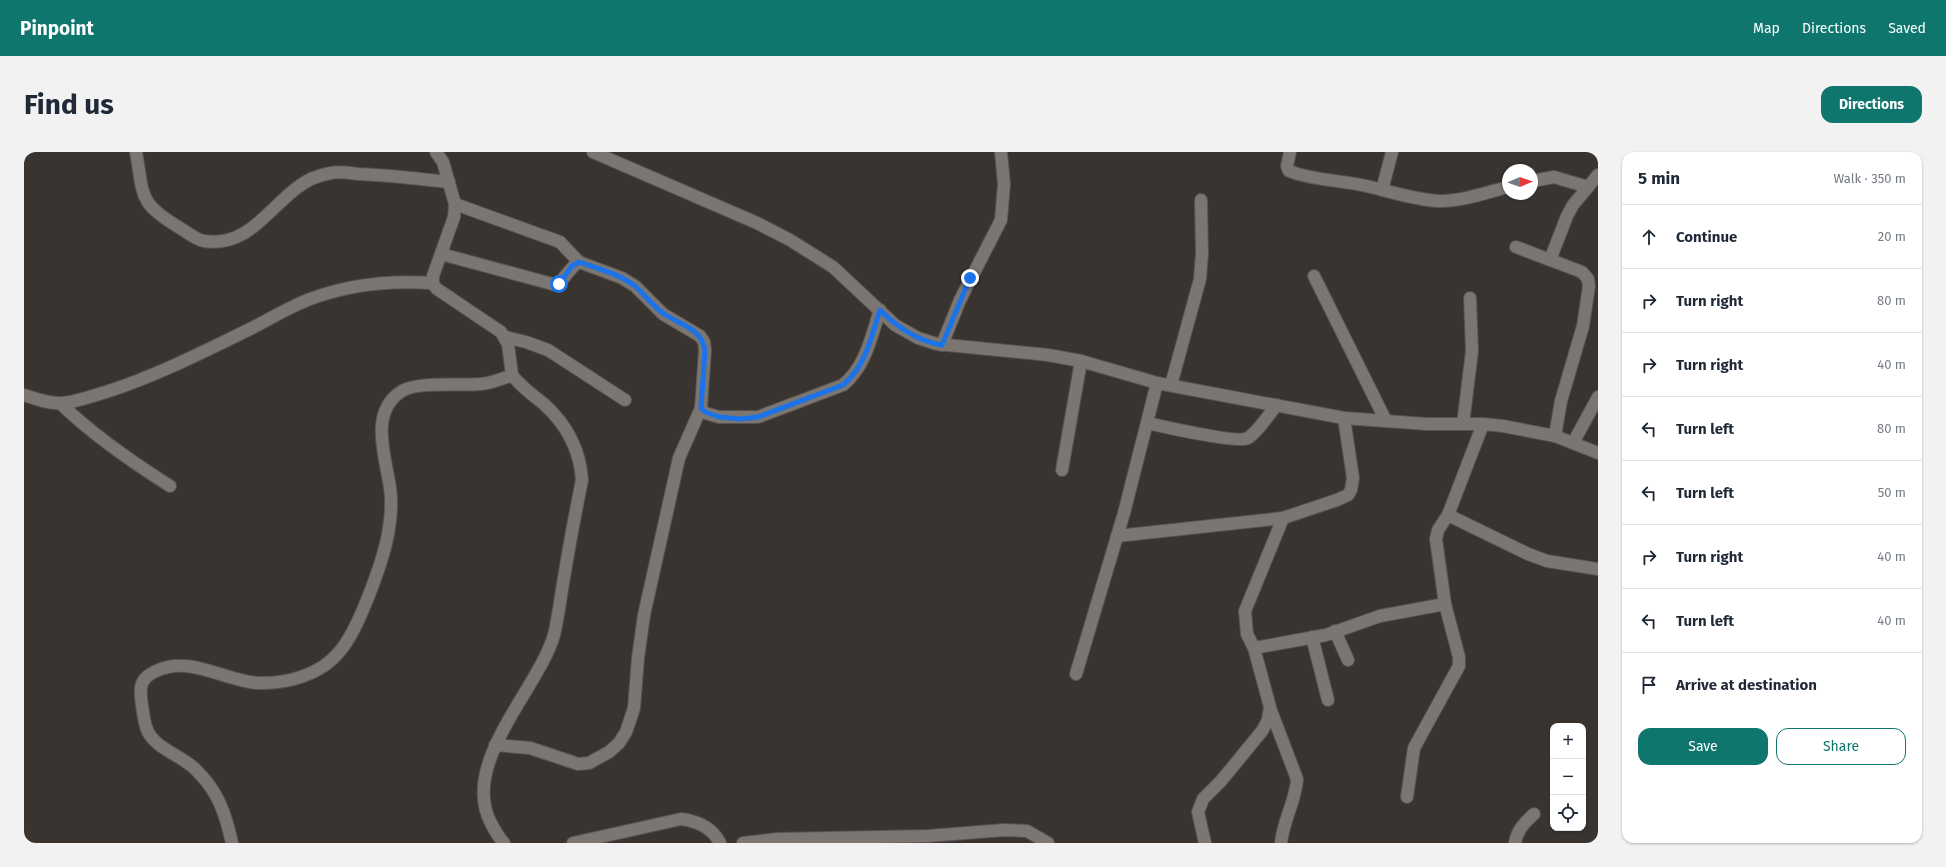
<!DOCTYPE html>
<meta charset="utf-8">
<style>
:root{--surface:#fff;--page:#f2f2f3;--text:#1f2937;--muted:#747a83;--line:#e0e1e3;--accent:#0f766e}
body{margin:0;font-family:"Fira Sans",sans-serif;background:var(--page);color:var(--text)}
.controls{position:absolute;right:12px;bottom:12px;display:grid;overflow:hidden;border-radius:8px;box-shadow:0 1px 3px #0004}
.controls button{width:36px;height:36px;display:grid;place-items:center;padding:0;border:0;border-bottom:1px solid var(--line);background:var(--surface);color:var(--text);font:20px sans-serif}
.compass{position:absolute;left:1478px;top:12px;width:36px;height:36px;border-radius:50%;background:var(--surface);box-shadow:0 1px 3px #0004;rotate:88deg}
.stop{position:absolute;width:12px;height:12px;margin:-9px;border:3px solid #1a73e8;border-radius:50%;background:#fff}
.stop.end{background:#1a73e8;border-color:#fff;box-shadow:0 1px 4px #0008}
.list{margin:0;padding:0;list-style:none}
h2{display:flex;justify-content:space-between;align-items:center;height:52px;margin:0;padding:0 16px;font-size:17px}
h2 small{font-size:13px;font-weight:400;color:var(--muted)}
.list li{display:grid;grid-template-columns:26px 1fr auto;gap:12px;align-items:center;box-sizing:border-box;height:64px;padding:0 16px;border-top:1px solid var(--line)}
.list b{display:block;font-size:15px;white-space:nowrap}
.list em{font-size:13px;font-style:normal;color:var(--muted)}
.actions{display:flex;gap:8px;padding:12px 16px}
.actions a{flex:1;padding:9px 0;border:1px solid var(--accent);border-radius:12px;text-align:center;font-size:14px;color:var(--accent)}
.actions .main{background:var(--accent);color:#fff}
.icon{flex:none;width:22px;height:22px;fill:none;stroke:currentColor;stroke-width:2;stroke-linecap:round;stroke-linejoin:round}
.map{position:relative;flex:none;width:1574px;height:691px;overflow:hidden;border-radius:12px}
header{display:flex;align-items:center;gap:24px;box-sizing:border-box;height:56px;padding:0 20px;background:var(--accent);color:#fff}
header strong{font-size:19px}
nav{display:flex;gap:22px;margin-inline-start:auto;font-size:14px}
.intro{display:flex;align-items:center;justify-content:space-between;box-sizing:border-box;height:96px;padding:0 24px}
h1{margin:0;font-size:28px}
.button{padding:10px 18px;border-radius:12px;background:var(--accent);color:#fff;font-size:14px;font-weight:700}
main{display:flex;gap:24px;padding:0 24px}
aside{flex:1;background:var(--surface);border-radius:12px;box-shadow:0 1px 3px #0004}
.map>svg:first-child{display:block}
</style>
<header>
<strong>Pinpoint</strong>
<nav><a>Map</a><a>Directions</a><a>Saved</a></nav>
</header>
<div class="intro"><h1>Find us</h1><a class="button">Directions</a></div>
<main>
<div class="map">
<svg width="1574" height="691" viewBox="0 0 1574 691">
<rect width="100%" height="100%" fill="#393430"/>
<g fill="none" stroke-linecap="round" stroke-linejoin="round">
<defs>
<g id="minor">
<path d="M112 0C120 45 114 51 156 76 163 80 172 88 180 89 223 96 244 57 274 35 283 28 295 23 307 21 315 19 326 21 334 22 365 23 395 27 425 30"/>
<path d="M412 0 419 10 431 52 430 65 409 124V132L413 137 477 180 484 192 488 223C497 235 509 243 520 252 543 273 556 297 558 328 552 358 546 389 541 420 537 441 535 462 530 483 515 536 435 612 467 671 471 679 474 685 480 691"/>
<polyline points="569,0 733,71 766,88 809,115 871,173 894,186 913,192 1024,203 1057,209 1133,231 1320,266 1403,272 1459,272 1479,274 1531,284 1574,301"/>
<path d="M1266 0 1263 14 1265 19C1288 28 1313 28 1337 33 1363 38 1389 48 1415 49 1436 50 1464 40 1484 35"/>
<polyline points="1508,29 1530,25 1564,35"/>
<polyline points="1358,38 1368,0"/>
<polyline points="431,52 536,90 555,110"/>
<polyline points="1492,95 1558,120 1564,127 1565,134 1559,174 1537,249 1531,284"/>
<path d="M417 102 532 133C537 132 546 115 555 110L598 126 611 134 639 162 676 184 680 190 681 198 677 256 681 261 695 265H734L819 233C842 214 847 185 856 158"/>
<polyline points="1526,108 1543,64 1549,53 1574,23"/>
<polyline points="1290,124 1362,269"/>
<polyline points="481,185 502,190 524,198 601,248"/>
<polyline points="918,193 936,148 977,68 980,32 977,0"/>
<polyline points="1147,233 1176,127 1178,101 1177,48"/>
<path d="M0 243C12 247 25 252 38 251 53 250 68 244 82 240 132 224 179 200 226 177 246 167 265 155 286 147 326 132 365 128 408 131L409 124"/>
<path d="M37 252C70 284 108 310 146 334"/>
<path d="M1123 271C1138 274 1214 292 1224 286 1235 279 1244 263 1253 253"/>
<polyline points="1439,272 1448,199 1446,146"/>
<polyline points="1549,291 1574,245"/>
<polyline points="1038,318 1057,209"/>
<polyline points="1424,363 1504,402 1523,409 1574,417"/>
<polyline points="1093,384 1259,366 1313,348 1324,343 1327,338 1329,326 1320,266"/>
<polyline points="1311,479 1324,508"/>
<polyline points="1288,485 1304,548"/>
<polyline points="1230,496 1302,483 1356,464 1421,452"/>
<polyline points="1052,522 1100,361 1133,231"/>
<path d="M1246 556 1273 627C1272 648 1259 669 1257 691"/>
<polyline points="471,593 506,596 554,612 565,611 585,600 595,591 602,580 610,556 614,506 620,463 655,306 677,256"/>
<polyline points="1383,645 1390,596 1435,514 1435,505 1421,452 1412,387 1414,378 1424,363 1459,272"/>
<path d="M208 691C203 669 197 647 182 629 177 623 171 616 165 612 152 602 132 595 124 580 121 574 120 567 119 560 118 553 116 544 117 536 118 527 124 523 132 519 166 503 198 528 233 531 263 532 297 523 316 499 335 477 361 405 365 376 367 363 368 349 366 336 362 306 344 260 378 239 395 229 436 234 457 232 468 231 478 227 488 223"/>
<path d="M549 691 657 667C673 669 688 675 696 691"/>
<polyline points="719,691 754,687 904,684 980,678 1003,679 1024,691"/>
<polyline points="1181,691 1174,660 1179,647 1197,629 1238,579 1244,568 1246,555 1230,496 1223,482 1221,459 1259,366"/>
<path d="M1491 691C1493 678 1501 670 1510 662"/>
</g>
</defs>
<use href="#minor" stroke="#575250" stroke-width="14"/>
<use href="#minor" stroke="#7c7672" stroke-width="12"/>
</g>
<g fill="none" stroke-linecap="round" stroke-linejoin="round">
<path stroke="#1a73e8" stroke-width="5" d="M535 132 548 114 555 110C573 116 595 122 611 134 621 143 629 154 640 162 657 173 677 176 681 198L677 256 681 260 695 265 716 267 734 265 819 233C842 214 847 185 856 158 873 175 893 189 918 193L946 126"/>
</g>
</svg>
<div class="controls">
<button>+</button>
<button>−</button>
<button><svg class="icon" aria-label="locate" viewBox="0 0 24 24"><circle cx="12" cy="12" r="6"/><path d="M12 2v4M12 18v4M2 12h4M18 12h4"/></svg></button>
</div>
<svg class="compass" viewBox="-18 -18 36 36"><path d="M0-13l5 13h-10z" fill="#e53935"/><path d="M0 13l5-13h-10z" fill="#747a83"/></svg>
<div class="stop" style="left:535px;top:132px"></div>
<div class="stop end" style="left:946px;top:126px"></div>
</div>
<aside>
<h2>5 min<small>Walk · 350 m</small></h2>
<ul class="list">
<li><svg class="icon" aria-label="ahead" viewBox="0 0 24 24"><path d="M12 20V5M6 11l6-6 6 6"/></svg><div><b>Continue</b></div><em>20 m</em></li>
<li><svg class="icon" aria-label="right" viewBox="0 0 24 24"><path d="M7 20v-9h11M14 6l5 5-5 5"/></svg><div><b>Turn right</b></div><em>80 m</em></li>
<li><svg class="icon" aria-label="right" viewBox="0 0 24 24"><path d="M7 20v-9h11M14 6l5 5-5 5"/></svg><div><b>Turn right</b></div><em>40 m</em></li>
<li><svg class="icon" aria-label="left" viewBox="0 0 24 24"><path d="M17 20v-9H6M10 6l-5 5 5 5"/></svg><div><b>Turn left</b></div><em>80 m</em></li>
<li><svg class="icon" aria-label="left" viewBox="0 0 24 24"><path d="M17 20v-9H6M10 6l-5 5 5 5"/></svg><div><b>Turn left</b></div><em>50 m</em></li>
<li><svg class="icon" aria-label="right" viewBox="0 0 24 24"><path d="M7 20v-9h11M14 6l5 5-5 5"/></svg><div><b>Turn right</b></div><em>40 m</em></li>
<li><svg class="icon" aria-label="left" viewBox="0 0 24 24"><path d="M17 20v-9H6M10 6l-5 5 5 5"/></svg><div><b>Turn left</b></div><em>40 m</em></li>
<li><svg class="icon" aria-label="arrive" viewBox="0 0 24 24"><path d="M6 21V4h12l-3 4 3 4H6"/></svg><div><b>Arrive at destination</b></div></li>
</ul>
<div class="actions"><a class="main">Save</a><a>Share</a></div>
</aside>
</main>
